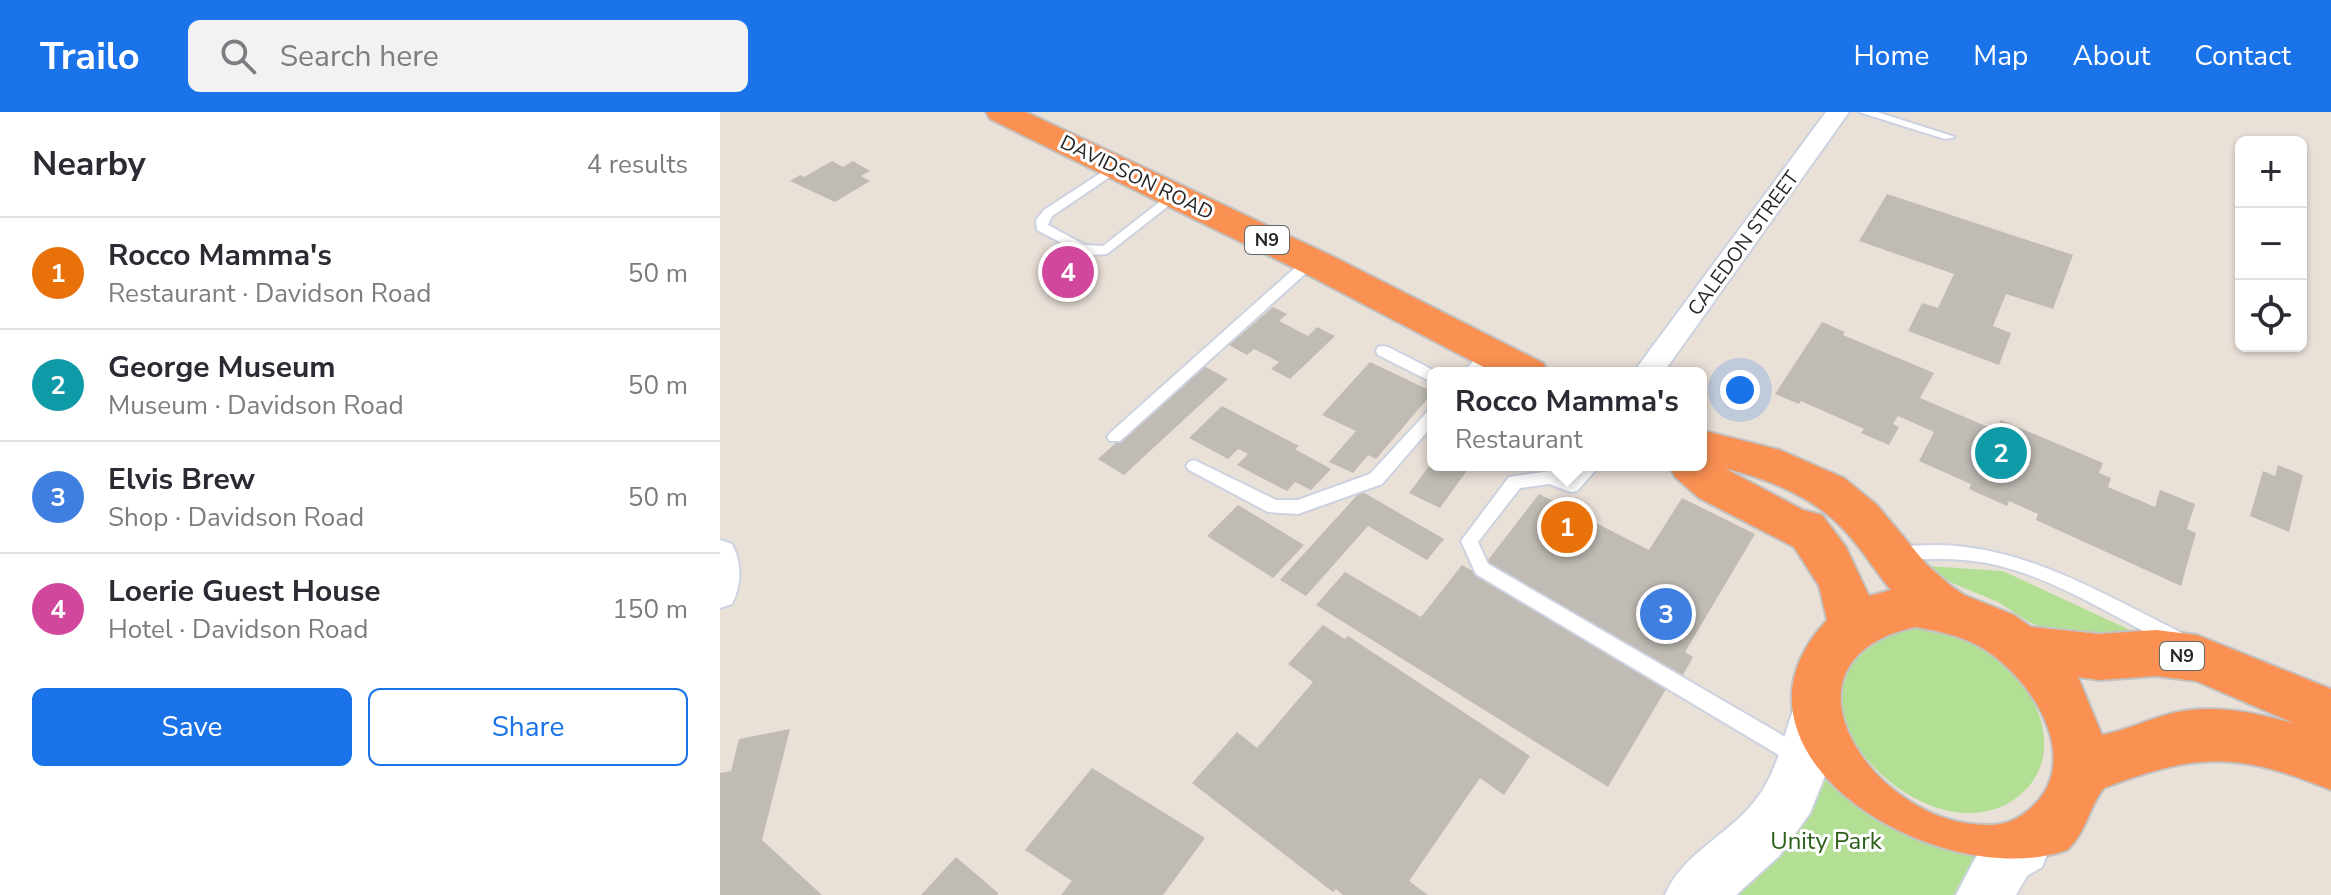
<!DOCTYPE html>
<meta charset="utf-8">
<style>
:root{--surface:#fff;--page:#f2f2f3;--text:#2b2b33;--muted:#7c7c81;--line:#e1e1e2;--accent:#1a73e8}
body{margin:0;font-family:"Nunito Sans",sans-serif;background:var(--page);color:var(--text)}
.controls{position:absolute;right:24px;top:24px;display:grid;overflow:hidden;border-radius:12px;box-shadow:0 2px 6px #0004}
.controls button{width:72px;height:72px;display:grid;place-items:center;padding:0;border:0;border-bottom:2px solid var(--line);background:var(--surface);color:var(--text);font:40px sans-serif}
.you{position:absolute;left:1020px;top:278px;width:28px;height:28px;margin:-20px;border:6px solid #fff;border-radius:50%;background:#1a73e8;box-shadow:0 0 0 12px #1a73e833}
.badge{display:grid;place-items:center;width:52px;height:52px;border-radius:50%;background:var(--accent);color:#fff;font-size:26px;font-weight:700}
.pin{position:absolute;translate:-50% -50%;border:4px solid #fff;box-shadow:0 2px 8px #0006}
.popup{position:absolute;left:707px;top:255px;width:280px;height:104px;box-sizing:border-box;display:grid;place-content:center;border-radius:12px;background:var(--surface);filter:drop-shadow(0 2px 6px #0005);font-size:26px;white-space:nowrap;color:var(--muted)}
.popup b{font-size:30px;color:var(--text)}
.popup::after{content:'';position:absolute;left:50%;top:100%;margin-left:-16px;border:16px solid transparent;border-top-color:var(--surface)}
.list{margin:0;padding:0;list-style:none}
h2{display:flex;justify-content:space-between;align-items:center;height:104px;margin:0;padding:0 32px;font-size:34px}
h2 small{font-size:26px;font-weight:400;color:var(--muted)}
.list li{display:grid;grid-template-columns:52px 1fr auto;gap:24px;align-items:center;box-sizing:border-box;height:112px;padding:0 32px;border-top:2px solid var(--line)}
.list b{display:block;font-size:30px;white-space:nowrap}
.list p{margin:0;font-size:26px;white-space:nowrap;color:var(--muted)}
.list em{font-size:26px;font-style:normal;color:var(--muted)}
.actions{display:flex;gap:16px;padding:24px 32px}
.actions a{flex:1;padding:18px 0;border:2px solid var(--accent);border-radius:12px;text-align:center;font-size:28px;color:var(--accent)}
.actions .main{background:var(--accent);color:#fff}
.icon{flex:none;width:44px;height:44px;fill:none;stroke:currentColor;stroke-width:2;stroke-linecap:round;stroke-linejoin:round}
.map{position:relative;flex:none;width:1611px;height:783px;overflow:hidden}
header{display:flex;align-items:center;gap:48px;box-sizing:border-box;height:112px;padding:0 40px;background:var(--accent);color:#fff}
header strong{font-size:38px}
nav{display:flex;gap:44px;margin-inline-start:auto;font-size:28px}
.search{width:560px;height:72px;background:var(--page);display:flex;align-items:center;gap:20px;box-sizing:border-box;padding:0 28px;border-radius:12px;color:var(--muted);font-size:30px}
main{display:flex}
aside{flex:1;background:var(--surface)}
.map>svg:first-child{display:block}
</style>
<header>
<strong>Trailo</strong>
<div class="search"><svg class="icon" aria-label="search" viewBox="0 0 24 24"><circle cx="10" cy="10" r="6"/><path d="M15 15l6 6"/></svg>Search here</div>
<nav><a>Home</a><a>Map</a><a>About</a><a>Contact</a></nav>
</header>
<main>
<aside>
<h2>Nearby<small>4 results</small></h2>
<ul class="list">
<li><span class="badge" style="background:#e8710a">1</span><div><b>Rocco Mamma's</b><p>Restaurant · Davidson Road</p></div><em>50 m</em></li>
<li><span class="badge" style="background:#0f9aa8">2</span><div><b>George Museum</b><p>Museum · Davidson Road</p></div><em>50 m</em></li>
<li><span class="badge" style="background:#3f7fe0">3</span><div><b>Elvis Brew</b><p>Shop · Davidson Road</p></div><em>50 m</em></li>
<li><span class="badge" style="background:#d1479c">4</span><div><b>Loerie Guest House</b><p>Hotel · Davidson Road</p></div><em>150 m</em></li>
</ul>
<div class="actions"><a class="main">Save</a><a>Share</a></div>
</aside>
<div class="map">
<svg width="1611" height="783" viewBox="0 0 1611 783">
<rect width="100%" height="100%" fill="#e9e0d8"/>
<g fill="#b3df94">
<polygon points="1207,454 1283,459 1427,526 1335,520 1309,510 1278,490 1232,471"/>
<path d="M1194 514C1209 517 1227 517 1242 523 1299 544 1358 632 1301 682 1222 752 1068 613 1138 539 1150 526 1178 520 1194 514Z"/>
<polygon points="1090,634 1181,718 1233,737 1258,740 1265,783 974,783"/>
</g>
<g fill="#c0bbb4">
<polygon points="112,49 123,55 133,49 150,59 141,64 150,69 115,90 70,69 80,63 84,65"/>
<polygon points="1167,82 1353,143 1333,197 1286,182 1273,214 1291,221 1279,253 1188,219 1202,191 1218,196 1234,162 1139,129"/>
<polygon points="553,195 567,202 559,209 588,224 597,215 615,224 570,267 551,257 559,250 534,237 527,243 509,233"/>
<polygon points="1102,210 1125,220 1123,223 1214,261 1200,286 1275,318 1281,308 1383,351 1379,361 1391,366 1388,375 1435,395 1440,378 1475,392 1467,417 1476,421 1461,474 1316,408 1318,402 1289,389 1287,394 1249,377 1251,372 1199,349 1214,320 1178,304 1173,312 1179,315 1169,333 1141,321 1144,317 1081,289 1079,292 1055,282"/>
<polygon points="650,250 713,280 656,347 648,343 633,361 609,350 636,319 602,303"/>
<polygon points="482,253 508,267 404,363 378,347"/>
<polygon points="502,294 579,334 575,337 611,357 591,378 575,370 567,379 517,353 528,342 518,337 508,347 469,326"/>
<polygon points="713,349 713,353 751,353 720,396 689,381"/>
<polygon points="1558,353 1583,363 1569,420 1530,404 1543,359 1555,364"/>
<polygon points="641,379 724,427 707,448 648,414 586,484 560,468"/>
<polygon points="819,382 929,438 962,386 1035,422 965,540 973,545 963,563 765,452"/>
<polygon points="518,393 584,433 553,466 487,424"/>
<polygon points="742,453 949,572 888,675 596,493 625,460 701,505"/>
<polygon points="603,513 625,527 628,524 810,644 784,683 760,666 689,769 708,783 623,783 616,777 613,780 472,671 517,620 537,636 593,570 568,552"/>
<polygon points="70,617 42,728 102,783 0,783 0,661 11,659 19,627"/>
<polygon points="372,656 485,726 443,783 341,783 352,769 305,738"/>
<polygon points="236,745 278,781 277,783 201,783"/>
</g>
<g fill="none" stroke-linecap="round" stroke-linejoin="round">
<defs>
<g id="lane">
<polygon points="1139,0 1157,0 1235,25 1225,27"/>
<polygon points="396,51 400,52 400,58 332,104 328,113 365,133 383,134 451,81 459,81 461,84 387,142 370,143 357,139 317,118 316,108 324,98"/>
<polygon points="591,145 596,146 596,152 400,329 390,329 387,325 390,321 586,146"/>
<polygon points="663,234 668,235 719,261 713,261 713,269 708,268 658,243 656,239 658,235"/>
<polygon points="768,236 775,241 758,261 743,261 763,237"/>
<polygon points="713,297 713,313 662,372 578,402 548,400 469,358 466,354 469,350 474,348 556,388 578,388 650,362 708,299"/>
<polygon points="862,353 880,353 857,379 851,380 829,372 800,376 758,430 768,452 1086,637 1089,644 1086,651 1079,653 1072,651 756,462 741,429 789,365 830,359 849,366"/>
<path d="M1219 433C1308 435 1384 483 1462 521L1465 527 1462 533 1456 535 1450 533C1394 505 1337 467 1276 453 1243 445 1210 447 1177 448L1171 446 1169 441 1171 436 1177 434Z"/>
</g>
<g id="street">
<polygon points="1106,0 1129,0 943,261 913,261"/>
<path d="M0 428 12 432C22 452 22 471 12 492L0 496Z"/>
</g>
<g id="secondary">
<path d="M1097 576 1115 583 1122 600 1119 617 1110 651 1090 701 1059 744 1016 783H945C962 742 1007 724 1034 690 1060 658 1063 620 1079 583Z"/>
<polygon points="1302,707 1322,715 1330,735 1322,755 1307,764 1296,783 1236,783 1267,724"/>
</g>
<g id="highway">
<polygon points="266,0 306,0 614,145 823,251 829,261 775,261 588,163 270,7"/>
<path d="M981 318 1060 338 1124 366 1157 393 1207 453 1231 474 1244 483 1294 503 1311 515 1379 522 1436 518 1477 523 1611 577V678C1518 640 1478 640 1384 676 1369 694 1367 720 1347 738 1221 783 982 642 1107 508L1099 474 1074 435 979 386 955 365 949 353H981ZM1004 356C1048 367 1093 384 1125 419 1142 437 1155 459 1171 478L1149 484 1126 435 1102 403 1083 398ZM1195 515C1217 519 1239 523 1259 534 1315 566 1372 659 1299 705 1285 714 1267 714 1252 712 1147 701 1048 548 1195 515ZM1436 564 1476 569 1576 612C1537 601 1494 591 1453 601 1429 607 1407 618 1382 623L1358 565 1379 568Z"/>
</g>
</defs>
<use href="#lane" stroke="#cdd2e0" stroke-width="4"/>
<use href="#street" stroke="#cdd2e0" stroke-width="4"/>
<use href="#secondary" stroke="#cdd2e0" stroke-width="4"/>
<use href="#highway" stroke="#c2c2c2" stroke-width="4"/>
<use href="#lane" fill="#fff" fill-rule="evenodd"/>
<use href="#street" fill="#fff" fill-rule="evenodd"/>
<use href="#secondary" fill="#fff" fill-rule="evenodd"/>
<use href="#highway" fill="#fa9052" fill-rule="evenodd"/>
</g>
<g text-anchor="middle" stroke-width="6" stroke-linejoin="round" paint-order="stroke">
<g fill="#fff" stroke="#676767" stroke-width="2">
<rect x="525" y="114" width="44" height="28" rx="6"/>
<rect x="1440" y="530" width="44" height="28" rx="6"/>
</g>
<g font-size="18" font-weight="bold" fill="#262626">
<text x="547" y="134">N9</text>
<text x="1462" y="550">N9</text>
</g>
<g font-size="20" fill="#262626" stroke="#fff">
<text transform="translate(417 65) rotate(26)" y="7">DAVIDSON ROAD</text>
<text transform="translate(1023 131) rotate(-54)" y="7">CALEDON STREET</text>
</g>
<g font-size="24" fill="#2d601a" stroke="#fff">
<text x="1106" y="737">Unity Park</text>
</g>
</g>
</svg>
<div class="controls">
<button>+</button>
<button>−</button>
<button><svg class="icon" aria-label="locate" viewBox="0 0 24 24"><circle cx="12" cy="12" r="6"/><path d="M12 2v4M12 18v4M2 12h4M18 12h4"/></svg></button>
</div>
<div class="you"></div>
<div class="pin badge" style="left:847px;top:415px;background:#e8710a">1</div>
<div class="popup"><b>Rocco Mamma's</b>Restaurant</div>
<div class="pin badge" style="left:1281px;top:341px;background:#0f9aa8">2</div>
<div class="pin badge" style="left:946px;top:502px;background:#3f7fe0">3</div>
<div class="pin badge" style="left:348px;top:160px;background:#d1479c">4</div>
</div>
</main>
